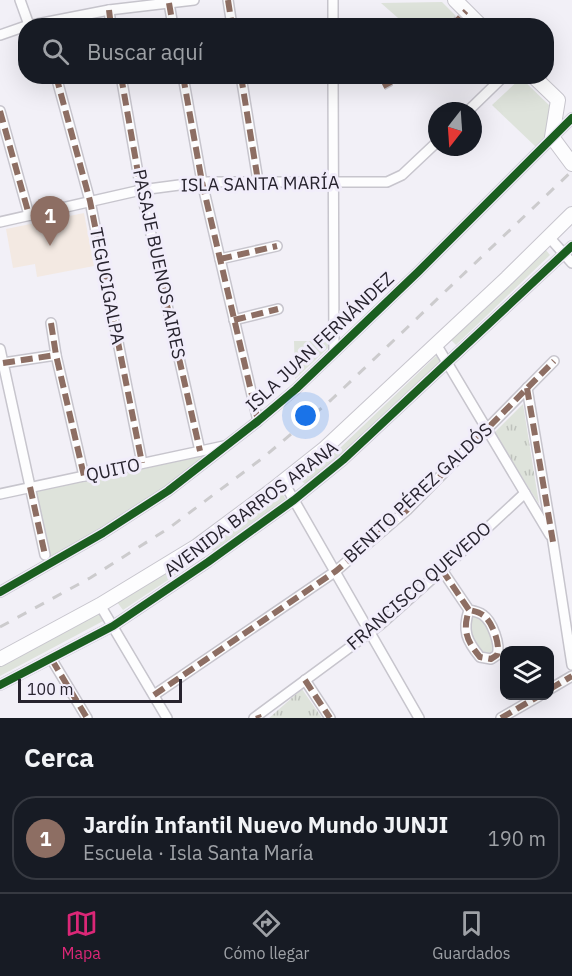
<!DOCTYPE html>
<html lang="es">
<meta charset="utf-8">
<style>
:root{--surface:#171b24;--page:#242831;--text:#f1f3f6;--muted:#9ea1a6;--line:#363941;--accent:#db2777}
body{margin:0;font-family:"IBM Plex Sans",sans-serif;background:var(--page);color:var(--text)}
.controls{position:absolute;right:18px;bottom:18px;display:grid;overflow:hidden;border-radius:12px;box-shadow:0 6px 24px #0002}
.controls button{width:54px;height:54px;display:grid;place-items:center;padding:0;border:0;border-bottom:2px solid var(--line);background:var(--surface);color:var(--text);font:30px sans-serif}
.compass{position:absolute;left:428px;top:102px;width:54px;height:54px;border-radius:50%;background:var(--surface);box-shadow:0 6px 24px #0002;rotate:197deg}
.scale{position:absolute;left:18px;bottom:15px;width:164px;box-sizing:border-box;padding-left:6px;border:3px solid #27232e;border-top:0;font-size:16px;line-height:21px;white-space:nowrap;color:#27232e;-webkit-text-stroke:4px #f1edfa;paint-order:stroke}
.you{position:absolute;left:306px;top:416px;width:21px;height:21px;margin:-15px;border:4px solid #fff;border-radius:50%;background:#1a73e8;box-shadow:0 0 0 9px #1a73e833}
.badge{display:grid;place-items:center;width:39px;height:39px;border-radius:50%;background:var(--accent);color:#fff;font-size:20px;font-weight:700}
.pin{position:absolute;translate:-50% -50px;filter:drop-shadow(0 2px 3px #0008)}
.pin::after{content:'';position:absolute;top:32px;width:21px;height:18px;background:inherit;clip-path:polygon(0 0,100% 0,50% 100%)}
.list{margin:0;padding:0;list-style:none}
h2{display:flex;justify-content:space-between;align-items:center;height:78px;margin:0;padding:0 24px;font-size:26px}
h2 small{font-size:20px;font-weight:400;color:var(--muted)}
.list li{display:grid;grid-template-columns:39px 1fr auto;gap:18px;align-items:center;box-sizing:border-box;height:84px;margin:0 12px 12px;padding:0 12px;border:2px solid var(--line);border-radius:24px}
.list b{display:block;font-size:22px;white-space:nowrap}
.list p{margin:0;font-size:20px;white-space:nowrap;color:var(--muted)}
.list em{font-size:20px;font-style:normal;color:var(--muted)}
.icon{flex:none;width:33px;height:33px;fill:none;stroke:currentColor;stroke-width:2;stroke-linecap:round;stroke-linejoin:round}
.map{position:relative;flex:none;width:572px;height:718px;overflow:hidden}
.search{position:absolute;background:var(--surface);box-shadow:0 6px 24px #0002;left:18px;right:18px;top:18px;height:66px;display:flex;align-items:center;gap:15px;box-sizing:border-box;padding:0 21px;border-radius:24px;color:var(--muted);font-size:22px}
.sheet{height:174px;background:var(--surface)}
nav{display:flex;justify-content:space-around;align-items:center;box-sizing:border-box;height:84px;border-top:2px solid var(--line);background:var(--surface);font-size:16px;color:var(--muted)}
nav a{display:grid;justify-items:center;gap:3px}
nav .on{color:var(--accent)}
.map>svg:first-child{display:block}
</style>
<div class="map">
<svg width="572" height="718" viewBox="0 0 572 718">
<defs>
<pattern id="park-tufts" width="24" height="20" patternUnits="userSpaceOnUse" patternTransform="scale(1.5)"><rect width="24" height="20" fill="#dee3db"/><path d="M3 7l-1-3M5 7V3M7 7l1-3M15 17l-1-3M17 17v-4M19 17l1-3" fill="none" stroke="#bec2bc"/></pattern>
</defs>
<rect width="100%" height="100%" fill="#f2f0f7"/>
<polygon fill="#f3e9e2" points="84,213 94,266 37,277 35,264 13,268 6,229"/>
<g fill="#dee3db">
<polygon points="442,2 456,16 447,25 406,25 381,3"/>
<polygon points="521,78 549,105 551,136 537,148 492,105"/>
<polygon points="545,249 550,255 456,345 451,340"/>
<polygon points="294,341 328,341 328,348 295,379"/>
<polygon points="436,356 442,362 353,446 306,484 297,479 340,448"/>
<path d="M206 454C169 499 102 529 51 558L36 490Z"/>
<polygon points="281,491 286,500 216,552 206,547"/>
<polygon points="191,554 192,564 123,610 117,602"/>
<polygon points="99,613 105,620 0,676 0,664 31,650"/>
<path d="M472 615C486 619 497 640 491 654L483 653C471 637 468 634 472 615Z"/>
</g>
<g fill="url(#park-tufts)">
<polygon points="523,404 539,504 494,433"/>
<polygon points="302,689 322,718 269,718"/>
</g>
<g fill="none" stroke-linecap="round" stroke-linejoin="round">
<g stroke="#c9c7cf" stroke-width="9" stroke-dasharray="9 4.5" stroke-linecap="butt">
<polyline points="452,26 466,11"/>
<polyline points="383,86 402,76"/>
</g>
<defs>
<g id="street">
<polyline points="20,0 29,25"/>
<polyline points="228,0 232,26"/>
<polyline points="333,0 333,26"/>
<polyline points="169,3 173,26"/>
<polyline points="109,10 111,26"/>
<polyline points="27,26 109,10 194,0"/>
<polyline points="0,35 26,26"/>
<polyline points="56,76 90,201 142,463"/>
<polyline points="121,76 141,190 200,451"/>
<polyline points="183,76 202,182 258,421"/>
<polyline points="241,76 258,181"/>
<polyline points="333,76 334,351"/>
<polyline points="0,111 29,215"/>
<polyline points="468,111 504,76"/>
<polyline points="0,222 141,190 202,182 387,182 402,175 437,142"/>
<polyline points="549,237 572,263"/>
<polyline points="220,259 277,246"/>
<polyline points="234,320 278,309"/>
<polyline points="51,323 56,355 84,476"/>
<polyline points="436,344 550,535"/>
<polyline points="0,349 45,555"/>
<polyline points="3,363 56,355"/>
<polyline points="527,388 553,542 572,665"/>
<polyline points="283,481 419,718"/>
<polyline points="0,494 224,446"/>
<path d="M442 570 469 610C462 631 467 641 480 657L491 659 497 655C501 645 492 621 483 615 479 612 474 611 469 610"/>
<polyline points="0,592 103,533 168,491 258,421 296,389 418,272 572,118"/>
<polyline points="100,605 167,718"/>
<polyline points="52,660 87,718"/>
<polyline points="305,680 330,718"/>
<polyline points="0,685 113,626 208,562 294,500 343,460 572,246"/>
<polyline points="550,689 572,676"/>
<polyline points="154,695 336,571 407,510 554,361"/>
<polyline points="254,718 380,625 442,570 525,493"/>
<polyline points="501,718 539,696"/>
</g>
<g id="secondary">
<polyline points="455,0 481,26"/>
<polyline points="533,76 558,100 552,137 572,164"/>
<polyline points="0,659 100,605 197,546 271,491 324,449 507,278 572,214"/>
</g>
</defs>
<use href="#street" stroke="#c7c5cd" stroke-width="12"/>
<use href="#secondary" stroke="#c7c5cd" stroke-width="16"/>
<use href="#street" stroke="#fdfdfe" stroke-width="9"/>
<use href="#secondary" stroke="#fdfdfe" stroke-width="14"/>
<polyline stroke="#cccbcd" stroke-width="3" stroke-dasharray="10 10" stroke-linecap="butt" points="0,627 90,578 169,528 264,457 331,400 572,171"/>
<g stroke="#8d6e63" stroke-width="6" stroke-dasharray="12 6" stroke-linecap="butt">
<polyline points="228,0 232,26"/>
<polyline points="169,3 173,26"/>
<polyline points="109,10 111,26"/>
<polyline points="41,22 41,26"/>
<polyline points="452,26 466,11"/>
<polyline points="56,76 90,201 142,463"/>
<polyline points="121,76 141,190 200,451"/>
<polyline points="183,76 202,182 258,421"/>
<polyline points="241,76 258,181"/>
<polyline points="383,86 402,76"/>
<polyline points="0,111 29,215"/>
<polyline points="220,259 277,246"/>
<polyline points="234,320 278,309"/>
<polyline points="51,323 56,355 84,476"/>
<polyline points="3,363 56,355"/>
<polyline points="527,388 553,542"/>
<polyline points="30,487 45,555"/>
<path d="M442 570 469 610C462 631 467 641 480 657L491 659 497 655C501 645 492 621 483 615 479 612 474 611 469 610"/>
<polyline points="52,660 87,718"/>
<polyline points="305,680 330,718"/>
<polyline points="550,689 572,676"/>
<polyline points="154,695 336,571 407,510 554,361"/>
<polyline points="258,715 259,718"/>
<polyline points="501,718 539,696"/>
</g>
<defs>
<g id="cycleway">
<polyline points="0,592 103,533 168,491 258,421 296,389 418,272 572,118"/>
<polyline points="0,685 113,626 208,562 294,500 343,460 572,246"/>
</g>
</defs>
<use href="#cycleway" stroke="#f1edfa" stroke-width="11"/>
<use href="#cycleway" stroke="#1b5e20" stroke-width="8"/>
</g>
<g text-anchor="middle" stroke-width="6" stroke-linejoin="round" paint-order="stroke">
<g font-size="18" fill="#27232e" stroke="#f1edfa">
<text transform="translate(260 184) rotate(-1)" y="6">ISLA SANTA MARÍA</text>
<text transform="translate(159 264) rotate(78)" y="6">PASAJE BUENOS AIRES</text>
<text transform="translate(107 286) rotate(79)" y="6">TEGUCIGALPA</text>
<text transform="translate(320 342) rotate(-43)" y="6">ISLA JUAN FERNÁNDEZ</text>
<text transform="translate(113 470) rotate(-12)" y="6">QUITO</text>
<text transform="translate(418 493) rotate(-43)" y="6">BENITO PÉREZ GALDÓS</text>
<text transform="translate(251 509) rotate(-37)" y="6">AVENIDA BARROS ARANA</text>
<text transform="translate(419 586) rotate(-41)" y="6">FRANCISCO QUEVEDO</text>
</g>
</g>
</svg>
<div class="controls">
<button><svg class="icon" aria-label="layers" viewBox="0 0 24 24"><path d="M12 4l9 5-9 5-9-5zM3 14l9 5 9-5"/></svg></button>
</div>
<svg class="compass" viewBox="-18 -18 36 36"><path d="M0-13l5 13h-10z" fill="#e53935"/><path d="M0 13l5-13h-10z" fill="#9ea1a6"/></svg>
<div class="scale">100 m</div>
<div class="you"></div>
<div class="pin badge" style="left:50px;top:246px;background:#8d6e63">1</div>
<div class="search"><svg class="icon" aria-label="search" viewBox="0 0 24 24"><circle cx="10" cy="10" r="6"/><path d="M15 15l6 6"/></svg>Buscar aquí</div>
</div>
<section class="sheet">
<h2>Cerca<small></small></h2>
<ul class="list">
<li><span class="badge" style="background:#8d6e63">1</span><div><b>Jardín Infantil Nuevo Mundo JUNJI</b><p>Escuela · Isla Santa María</p></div><em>190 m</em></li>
</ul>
</section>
<nav>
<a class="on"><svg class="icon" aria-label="map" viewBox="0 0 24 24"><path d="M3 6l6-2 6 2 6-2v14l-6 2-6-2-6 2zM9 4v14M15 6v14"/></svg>Mapa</a>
<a><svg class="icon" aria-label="directions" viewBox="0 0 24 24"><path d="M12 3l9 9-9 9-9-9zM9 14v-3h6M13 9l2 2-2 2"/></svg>Cómo llegar</a>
<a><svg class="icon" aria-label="saved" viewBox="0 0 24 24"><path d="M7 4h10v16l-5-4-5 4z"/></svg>Guardados</a>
</nav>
